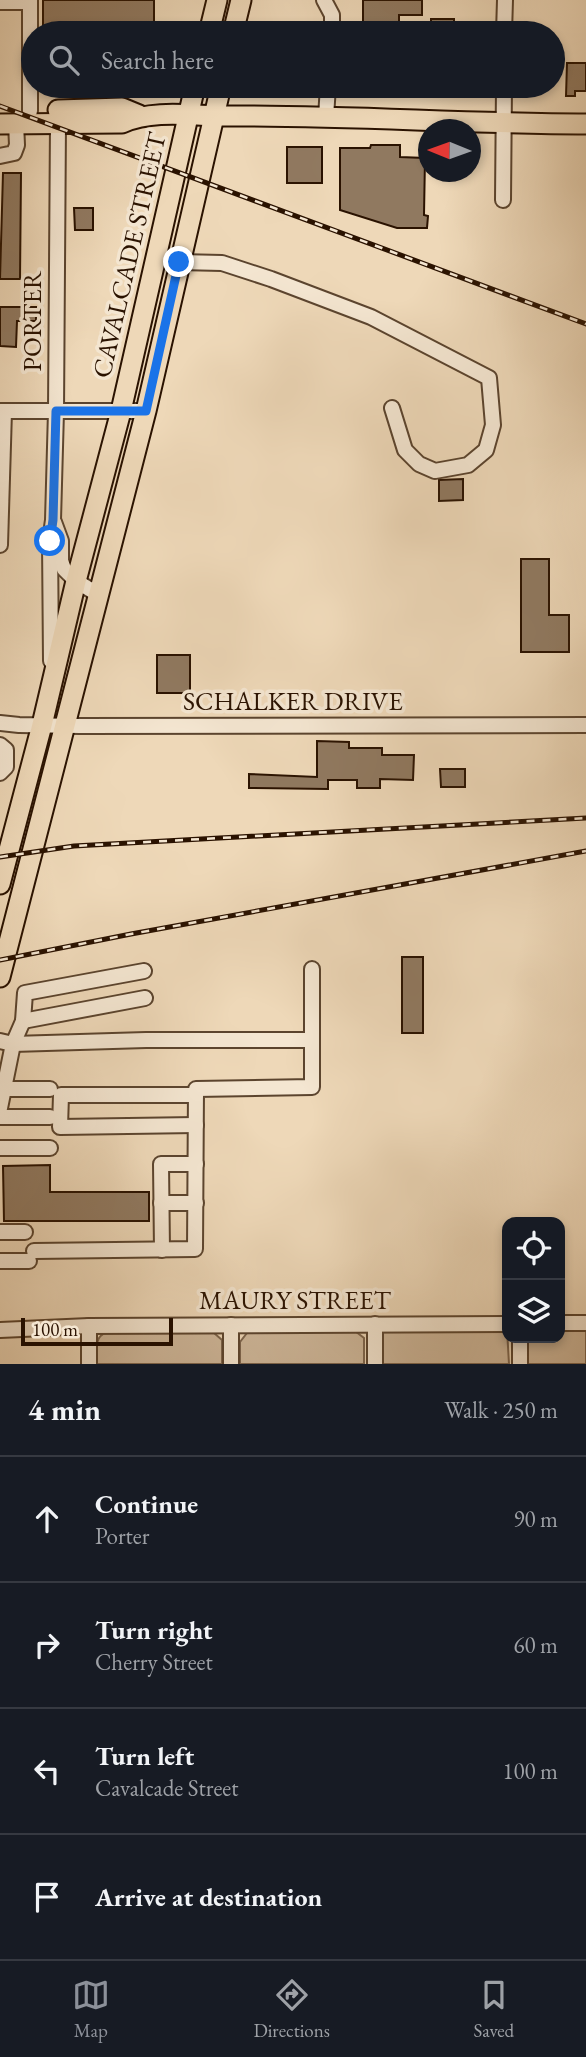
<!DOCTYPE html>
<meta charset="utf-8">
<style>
:root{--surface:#171b24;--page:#20242c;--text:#f1f3f6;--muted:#9ea1a6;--line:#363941;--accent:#8c9099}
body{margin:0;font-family:"EB Garamond",serif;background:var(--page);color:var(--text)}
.controls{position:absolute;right:21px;bottom:21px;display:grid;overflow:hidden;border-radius:14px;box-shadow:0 4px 10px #0003}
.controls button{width:63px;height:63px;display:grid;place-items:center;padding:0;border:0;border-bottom:2px solid var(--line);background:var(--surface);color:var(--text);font:35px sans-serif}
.compass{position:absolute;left:418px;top:119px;width:63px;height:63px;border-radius:50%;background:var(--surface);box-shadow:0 4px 10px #0003;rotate:271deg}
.scale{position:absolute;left:21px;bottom:18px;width:152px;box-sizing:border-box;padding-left:7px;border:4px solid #2a1200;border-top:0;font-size:19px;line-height:24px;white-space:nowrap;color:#2a1200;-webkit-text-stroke:5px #f4e6d1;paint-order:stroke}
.stop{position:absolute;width:21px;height:21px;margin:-16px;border:5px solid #1a73e8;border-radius:50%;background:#fff}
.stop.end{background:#1a73e8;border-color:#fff;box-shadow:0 2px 7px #0008}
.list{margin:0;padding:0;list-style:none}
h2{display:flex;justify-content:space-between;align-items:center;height:91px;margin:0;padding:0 28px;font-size:30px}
h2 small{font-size:23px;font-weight:400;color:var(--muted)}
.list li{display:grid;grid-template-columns:46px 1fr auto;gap:21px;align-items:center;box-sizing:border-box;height:126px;padding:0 28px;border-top:2px solid var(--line)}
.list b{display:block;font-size:26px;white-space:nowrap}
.list p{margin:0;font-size:23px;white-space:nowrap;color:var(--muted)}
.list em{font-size:23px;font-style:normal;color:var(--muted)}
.icon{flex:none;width:38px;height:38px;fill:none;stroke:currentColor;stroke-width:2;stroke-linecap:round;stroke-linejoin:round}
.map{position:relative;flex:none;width:586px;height:1364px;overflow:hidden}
.search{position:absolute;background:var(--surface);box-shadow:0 4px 10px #0003;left:21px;right:21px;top:21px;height:77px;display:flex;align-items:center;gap:18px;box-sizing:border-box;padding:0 24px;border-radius:38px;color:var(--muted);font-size:26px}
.sheet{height:595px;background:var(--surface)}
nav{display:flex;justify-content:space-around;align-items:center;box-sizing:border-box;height:98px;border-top:2px solid var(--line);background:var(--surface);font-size:19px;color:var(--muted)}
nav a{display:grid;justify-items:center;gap:4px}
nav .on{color:var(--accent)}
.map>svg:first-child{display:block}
</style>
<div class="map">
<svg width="586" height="1364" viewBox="0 0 586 1364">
<rect width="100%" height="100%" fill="#eed8b8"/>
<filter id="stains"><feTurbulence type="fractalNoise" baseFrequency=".00286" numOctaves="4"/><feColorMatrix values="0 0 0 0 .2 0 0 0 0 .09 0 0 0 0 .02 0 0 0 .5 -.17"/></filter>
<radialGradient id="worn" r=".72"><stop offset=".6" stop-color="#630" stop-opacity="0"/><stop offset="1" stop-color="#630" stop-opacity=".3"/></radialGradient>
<g fill="#cdb699" stroke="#7c644c" stroke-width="2">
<polygon points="507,1329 509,1364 382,1364 382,1330"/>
<polygon points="560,1329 586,1329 586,1364 526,1364 526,1338 560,1338"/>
<polygon points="355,1331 364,1338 364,1364 240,1364 240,1342 247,1333"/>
<path d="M107 1332 214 1333 222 1340V1364H97C97 1351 93 1337 107 1332Z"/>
</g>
<g fill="#907960" stroke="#2a1200" stroke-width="2">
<rect x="43" y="0" width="111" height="33"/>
<polygon points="363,0 422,0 422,15 399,15 399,28 363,28"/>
<rect x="431" y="19" width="23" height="14"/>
<polygon points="567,63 586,63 586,91 575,91 575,96 566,96"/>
<polygon points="371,145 400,145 400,157 425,158 424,215 428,216 427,228 397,228 340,210 340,148 370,148"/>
<rect x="287" y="147" width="35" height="36"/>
<polygon points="3,173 21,173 20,279 0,279"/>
<polygon points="74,208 93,208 93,230 75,230"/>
<polygon points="0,307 36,307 36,321 17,321 16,347 0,346"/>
<polygon points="463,479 463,500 439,501 439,480"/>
<polygon points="521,559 549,559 549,615 569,615 569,652 521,652"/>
<rect x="157" y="655" width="33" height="38"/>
<polygon points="317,741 349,742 349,748 382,748 382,755 414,755 413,780 380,779 380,788 357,788 357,780 328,780 328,789 249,788 249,774 317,777"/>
<polygon points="440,769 465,769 465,787 441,787"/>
<rect x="402" y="957" width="21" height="76"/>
<polygon points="50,1165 50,1192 149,1192 149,1221 4,1221 3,1166"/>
</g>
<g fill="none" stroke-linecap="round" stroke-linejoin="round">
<defs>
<g id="minor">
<polyline points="30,0 30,111"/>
<polyline points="324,0 332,15 332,33"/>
<polyline points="0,2 30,2"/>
<polyline points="504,33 505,0"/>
<polyline points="391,86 456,86"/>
<polyline points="326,117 328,86"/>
<polyline points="0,156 14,153 17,145 16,123"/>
<polyline points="503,200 504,86"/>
<polyline points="179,262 222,263 271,279 371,317 489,378 493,425 486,450 468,465 435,471 419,464 405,450 392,408"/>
<polyline points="0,411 146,411"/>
<polyline points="54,522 61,541 61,561 64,569 76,581 99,595"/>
<polyline points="0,545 4,411"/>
<polyline points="51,661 50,541 53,520 56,411 58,123"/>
<polyline points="0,723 19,725 80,726 586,725"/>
<polyline points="0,745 6,750 6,767 0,773"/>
<polyline points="23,1021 145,998"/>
<polyline points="0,1041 13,1044 146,1040 312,1040"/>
<polyline points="4,1089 50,1089"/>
<polyline points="0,1108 13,1044 23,1021 25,993 144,971"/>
<polyline points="0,1117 50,1117"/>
<polyline points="196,1125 60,1127 61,1095 196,1095"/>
<polyline points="0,1148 50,1148"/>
<polyline points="161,1203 196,1203"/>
<polyline points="0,1232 25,1232"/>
<polyline points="162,1250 161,1164 196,1164"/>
<polyline points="34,1251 195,1249 196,1089 312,1087 312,969"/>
<polyline points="0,1261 29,1261"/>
<polyline points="560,1323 586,1323"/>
<polyline points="0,1330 89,1326 507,1324"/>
<polyline points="520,1338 520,1364"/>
<polyline points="89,1364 89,1326"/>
<polyline points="231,1364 231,1325"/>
<polyline points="375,1364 375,1324"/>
</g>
<g id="major">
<polyline points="209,33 217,0"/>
<polyline points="233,33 241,0"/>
<polyline points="58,110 122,108 139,115"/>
<path d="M0 124 122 123C154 109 193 116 227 116 347 115 466 124 586 124"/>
<polyline points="0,884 42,725 76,581 121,411 195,86"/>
<polyline points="0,977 146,411 221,86"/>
</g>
</defs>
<use href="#minor" stroke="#5b442e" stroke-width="18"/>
<use href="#major" stroke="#2a1200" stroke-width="23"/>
<use href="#minor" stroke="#f4e6d1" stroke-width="14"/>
<use href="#major" stroke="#eed8b8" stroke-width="19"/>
<defs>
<g id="rail">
<polyline points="0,106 586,324"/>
<polyline points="0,857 74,846 586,818"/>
<polyline points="0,960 131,934 586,851"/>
</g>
</defs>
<use href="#rail" stroke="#2a1200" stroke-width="5"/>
<use href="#rail" stroke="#f4e6d1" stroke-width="2.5" stroke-dasharray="8" stroke-linecap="butt"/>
</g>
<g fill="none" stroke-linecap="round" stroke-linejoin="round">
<polyline stroke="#1a73e8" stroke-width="9" points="50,541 53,520 56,411 146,411 179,262"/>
</g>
<g text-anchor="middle" stroke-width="7" stroke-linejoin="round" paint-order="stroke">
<g font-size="26" fill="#2a1200" stroke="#f4e6d1">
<text transform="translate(129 255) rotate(-77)" y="9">CAVALCADE STREET</text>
<text transform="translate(32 321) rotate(-90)" y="9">PORTER</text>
<text x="293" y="710">SCHALKER DRIVE</text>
<text x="295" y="1309">MAURY STREET</text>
</g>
</g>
<rect width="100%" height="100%" filter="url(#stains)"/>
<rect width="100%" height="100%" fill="url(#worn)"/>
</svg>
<div class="controls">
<button><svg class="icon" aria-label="locate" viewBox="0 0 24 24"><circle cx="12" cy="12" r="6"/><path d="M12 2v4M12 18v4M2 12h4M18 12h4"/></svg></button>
<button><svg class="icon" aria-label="layers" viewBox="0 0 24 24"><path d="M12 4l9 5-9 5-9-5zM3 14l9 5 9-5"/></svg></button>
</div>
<svg class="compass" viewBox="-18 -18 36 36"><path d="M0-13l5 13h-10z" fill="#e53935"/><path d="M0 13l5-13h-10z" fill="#9ea1a6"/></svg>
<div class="scale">100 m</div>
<div class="stop" style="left:50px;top:541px"></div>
<div class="stop end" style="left:179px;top:262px"></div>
<div class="search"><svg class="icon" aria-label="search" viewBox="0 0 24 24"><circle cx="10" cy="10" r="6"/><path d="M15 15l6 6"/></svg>Search here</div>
</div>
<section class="sheet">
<h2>4 min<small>Walk · 250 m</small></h2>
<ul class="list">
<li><svg class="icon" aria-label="ahead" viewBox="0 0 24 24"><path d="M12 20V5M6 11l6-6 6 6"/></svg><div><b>Continue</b><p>Porter</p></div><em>90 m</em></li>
<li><svg class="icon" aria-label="right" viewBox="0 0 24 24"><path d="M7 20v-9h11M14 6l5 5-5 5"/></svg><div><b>Turn right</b><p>Cherry Street</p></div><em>60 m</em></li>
<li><svg class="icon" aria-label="left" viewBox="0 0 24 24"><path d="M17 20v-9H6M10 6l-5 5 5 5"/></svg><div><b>Turn left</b><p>Cavalcade Street</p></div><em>100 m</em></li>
<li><svg class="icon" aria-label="arrive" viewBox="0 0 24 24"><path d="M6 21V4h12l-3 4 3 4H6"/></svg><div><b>Arrive at destination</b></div></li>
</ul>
</section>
<nav>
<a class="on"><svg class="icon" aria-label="map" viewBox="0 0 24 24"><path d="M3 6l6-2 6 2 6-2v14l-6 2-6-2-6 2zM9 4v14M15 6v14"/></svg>Map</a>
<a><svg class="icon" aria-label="directions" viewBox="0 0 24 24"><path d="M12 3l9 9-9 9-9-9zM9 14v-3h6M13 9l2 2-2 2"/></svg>Directions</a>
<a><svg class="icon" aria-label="saved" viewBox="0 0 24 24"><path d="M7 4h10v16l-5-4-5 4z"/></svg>Saved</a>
</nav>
